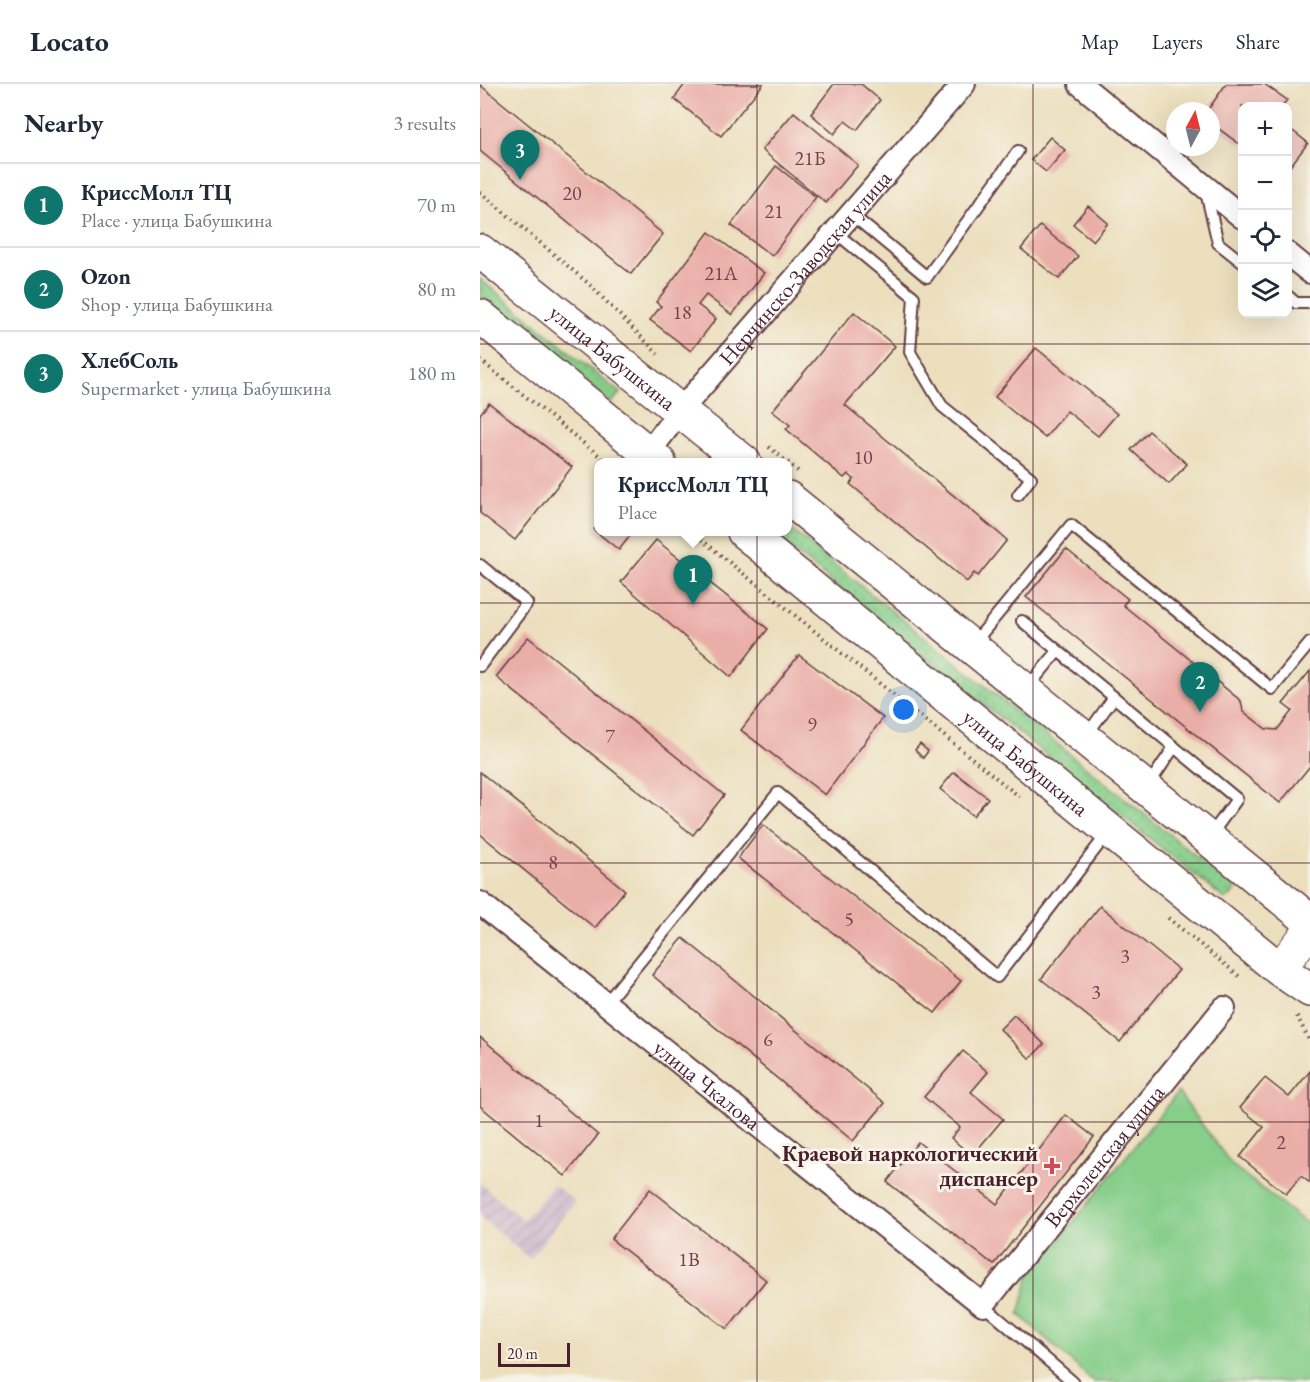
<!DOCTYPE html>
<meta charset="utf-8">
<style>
:root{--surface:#fff;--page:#f2f2f3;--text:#1f2937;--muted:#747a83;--line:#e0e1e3;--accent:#0f766e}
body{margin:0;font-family:"EB Garamond",serif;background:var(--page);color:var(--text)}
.controls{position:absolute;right:18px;top:18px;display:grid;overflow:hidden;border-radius:12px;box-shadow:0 6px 24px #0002}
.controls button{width:54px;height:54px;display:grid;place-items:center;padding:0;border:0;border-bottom:2px solid var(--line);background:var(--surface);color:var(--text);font:30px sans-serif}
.compass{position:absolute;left:686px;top:18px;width:54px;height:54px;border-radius:50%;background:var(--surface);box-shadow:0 6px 24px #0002;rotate:7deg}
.scale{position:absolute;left:18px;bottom:15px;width:72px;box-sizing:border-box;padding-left:6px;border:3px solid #4a1f2b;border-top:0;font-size:16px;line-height:21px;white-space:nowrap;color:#4a1f2b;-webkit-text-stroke:4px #f7f3e8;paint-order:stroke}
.you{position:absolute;left:424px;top:626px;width:21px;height:21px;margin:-15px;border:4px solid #fff;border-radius:50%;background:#1a73e8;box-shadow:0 0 0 9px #1a73e833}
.badge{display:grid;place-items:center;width:39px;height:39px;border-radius:50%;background:var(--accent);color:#fff;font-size:20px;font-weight:700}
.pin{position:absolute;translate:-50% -50px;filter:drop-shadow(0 2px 3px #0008)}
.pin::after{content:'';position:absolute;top:32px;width:21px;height:18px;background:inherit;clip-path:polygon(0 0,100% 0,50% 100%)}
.popup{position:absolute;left:114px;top:374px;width:198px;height:78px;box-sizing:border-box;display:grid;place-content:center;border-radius:12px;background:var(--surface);filter:drop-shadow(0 2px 4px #0005);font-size:20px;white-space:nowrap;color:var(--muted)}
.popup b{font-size:22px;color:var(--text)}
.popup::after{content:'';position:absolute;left:50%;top:100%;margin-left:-12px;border:12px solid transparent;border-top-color:var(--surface)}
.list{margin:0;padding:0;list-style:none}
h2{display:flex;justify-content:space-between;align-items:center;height:78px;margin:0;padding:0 24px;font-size:26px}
h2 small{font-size:20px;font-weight:400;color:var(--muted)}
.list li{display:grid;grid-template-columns:39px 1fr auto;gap:18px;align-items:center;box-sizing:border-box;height:84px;padding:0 24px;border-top:2px solid var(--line)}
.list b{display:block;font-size:22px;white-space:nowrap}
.list p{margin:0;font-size:20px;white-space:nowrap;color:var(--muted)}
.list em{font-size:20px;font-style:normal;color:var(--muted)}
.icon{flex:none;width:33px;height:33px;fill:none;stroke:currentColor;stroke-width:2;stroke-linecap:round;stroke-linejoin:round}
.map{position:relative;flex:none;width:830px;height:1298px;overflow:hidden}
header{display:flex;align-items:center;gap:36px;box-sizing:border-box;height:84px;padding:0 30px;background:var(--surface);border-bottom:2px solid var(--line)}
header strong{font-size:28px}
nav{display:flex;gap:33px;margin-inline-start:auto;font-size:21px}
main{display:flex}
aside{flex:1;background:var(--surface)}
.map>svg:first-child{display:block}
</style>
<header>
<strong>Locato</strong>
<nav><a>Map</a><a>Layers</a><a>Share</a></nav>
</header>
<main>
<aside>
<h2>Nearby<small>3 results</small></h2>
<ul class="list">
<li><span class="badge">1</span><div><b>КриссМолл ТЦ</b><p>Place · улица Бабушкина</p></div><em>70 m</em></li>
<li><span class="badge">2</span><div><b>Ozon</b><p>Shop · улица Бабушкина</p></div><em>80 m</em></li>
<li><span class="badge">3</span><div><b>ХлебСоль</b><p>Supermarket · улица Бабушкина</p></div><em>180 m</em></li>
</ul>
</aside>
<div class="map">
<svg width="830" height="1298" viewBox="0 0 830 1298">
<defs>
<pattern id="industrial-furrows" width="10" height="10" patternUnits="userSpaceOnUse" patternTransform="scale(1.5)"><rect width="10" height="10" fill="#cfbdcf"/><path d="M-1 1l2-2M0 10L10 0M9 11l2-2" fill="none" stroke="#b3a2b2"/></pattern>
<pattern id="grass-dots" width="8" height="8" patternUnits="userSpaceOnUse" patternTransform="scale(1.5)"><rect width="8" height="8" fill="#86ce8a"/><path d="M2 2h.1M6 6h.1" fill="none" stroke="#75b077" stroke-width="1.8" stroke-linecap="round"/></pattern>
</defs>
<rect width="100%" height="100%" fill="#f7f3e8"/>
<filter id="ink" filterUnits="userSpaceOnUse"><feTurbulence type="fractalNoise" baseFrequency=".0167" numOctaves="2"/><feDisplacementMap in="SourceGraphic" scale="12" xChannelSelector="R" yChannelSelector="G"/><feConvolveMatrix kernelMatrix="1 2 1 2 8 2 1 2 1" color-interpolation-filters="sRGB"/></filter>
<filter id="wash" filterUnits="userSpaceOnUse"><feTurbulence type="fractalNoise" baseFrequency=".008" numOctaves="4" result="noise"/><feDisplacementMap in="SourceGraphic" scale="24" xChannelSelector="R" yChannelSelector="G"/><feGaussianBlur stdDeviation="1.35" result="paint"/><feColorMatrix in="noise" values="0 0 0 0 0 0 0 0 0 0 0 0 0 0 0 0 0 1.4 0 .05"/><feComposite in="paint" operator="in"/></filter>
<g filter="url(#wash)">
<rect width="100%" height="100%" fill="#ecdfbe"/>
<polygon fill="url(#industrial-furrows)" points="0,1099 43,1136 74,1101 95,1117 50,1175 0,1133"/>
<g fill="url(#grass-dots)" stroke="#68765a" stroke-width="1.5">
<polygon points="0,195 140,309 131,319 0,212"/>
<polygon points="308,443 757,805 746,816 290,448 308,448"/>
</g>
<polygon fill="#86ce8a" stroke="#68765a" stroke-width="1.5" points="698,1008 752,1081 830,1142 830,1298 614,1298 539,1230 549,1193"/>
<g id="blocks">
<g fill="#eaaea8">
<polygon points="205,0 283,0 241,52 194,15"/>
<polygon points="354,0 381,0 400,16 377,46 365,37 354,50 331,30"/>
<polygon points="746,0 784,0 807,16 802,22 762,22 762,62 731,39 731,27 727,27"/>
<polygon points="0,1 183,150 151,190 0,67"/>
<polygon points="314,28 378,81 346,119 282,66"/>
<polygon points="809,44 828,59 808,85 808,45"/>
<polygon points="570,53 585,66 566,88 551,76"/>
<polygon points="296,82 336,113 292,172 251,141"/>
<polygon points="608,122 628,139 613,157 593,140"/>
<polygon points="560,142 598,172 579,195 541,165"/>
<polygon points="229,148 284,189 252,231 226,211 218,221 236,235 211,267 170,236 181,222 176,218"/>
<polygon points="374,228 415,262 365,321 527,456 498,492 494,489 487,498 370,400 374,395 368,390 364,394 306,345 310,341 292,327"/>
<polygon points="556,264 637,330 618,352 587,327 565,354 515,313"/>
<polygon points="9,319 92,383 35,456 0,429 0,330"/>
<polygon points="669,347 707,380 689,400 651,366"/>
<polygon points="118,439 118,448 153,448 139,466 114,446"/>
<polygon points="176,456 288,545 251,593 141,498"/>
<polygon points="586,465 648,515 643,521 761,617 763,627 786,645 797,646 812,627 803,620 830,587 830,682 800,719 546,513"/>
<polygon points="48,553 244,711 213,751 16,593"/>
<polygon points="319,571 403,634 345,711 261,646"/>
<polygon points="440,660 448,667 443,674 435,666"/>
<polygon points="0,688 145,806 115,844 0,750"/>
<polygon points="474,688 508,714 493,732 460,705"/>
<polygon points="283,741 481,897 455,929 258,774"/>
<polygon points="620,822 699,886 640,958 561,895"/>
<polygon points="203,854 405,1019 373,1057 172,891"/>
<polygon points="534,931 564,960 550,975 520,945"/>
<polygon points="0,953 118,1051 85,1092 0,1022"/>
<polygon points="483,967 508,988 491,1008 523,1035 492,1072 471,1054 480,1043 444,1013"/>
<polygon points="830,987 830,1099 821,1092 806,1110 760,1073 784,1043 760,1024 785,994 809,1013"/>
<polygon points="586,1031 614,1053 514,1181 407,1098 438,1058 517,1120"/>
<polygon points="170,1105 286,1196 247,1245 131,1155"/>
</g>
</g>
</g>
<g filter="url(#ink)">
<use href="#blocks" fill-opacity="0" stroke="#623c41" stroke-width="1.5"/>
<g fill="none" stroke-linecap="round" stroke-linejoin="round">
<defs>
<g id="lane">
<polyline points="726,108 738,159 762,178"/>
<polyline points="371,130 447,193 538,67"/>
<polyline points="355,148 434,213 430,268 462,322 551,394 538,411"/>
<polyline points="808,212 816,219 830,219"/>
<polyline points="0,481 47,519 0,582"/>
<polyline points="542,537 757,715 730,752"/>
<polyline points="494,559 591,441 792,605 830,559"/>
<polyline points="547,604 578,567"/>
<polyline points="606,652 634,613"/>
<polyline points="668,702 694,663"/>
<polyline points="126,919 298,709 517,893 627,750"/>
<polyline points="503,1221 593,1298"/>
</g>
<g id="street">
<polyline points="600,0 762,133"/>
<polyline points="808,170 830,188"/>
<path id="s1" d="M168 369 200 327 484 0"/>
<path id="s2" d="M0 819 503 1221 744 924"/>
</g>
<polyline id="secondary" points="799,885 830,846"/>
<g id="primary">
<path id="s3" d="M0 167 264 378"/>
<polyline points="0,232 179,378"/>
<polyline points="308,414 830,837"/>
<path id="s4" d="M264 448 799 885 830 906"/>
</g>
</defs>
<use href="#lane" stroke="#623c41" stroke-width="14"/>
<use href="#street" stroke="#623c41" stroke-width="26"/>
<use href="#secondary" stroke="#623c41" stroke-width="34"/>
<use href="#primary" stroke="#623c41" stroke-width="36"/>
<g stroke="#623c41" stroke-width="4" stroke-dasharray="1.5 4.5" stroke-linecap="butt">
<polyline points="0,108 109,200 178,270"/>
<polyline points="0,276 127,378"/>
<polyline points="289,363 318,387"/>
<polyline points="212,448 541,714"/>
<polyline points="688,834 759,892"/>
<polyline points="817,932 830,958"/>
</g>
<use href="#lane" stroke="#fff" stroke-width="10"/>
<use href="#street" stroke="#fff" stroke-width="22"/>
<use href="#secondary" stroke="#fff" stroke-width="32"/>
<use href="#primary" stroke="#fff" stroke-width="33"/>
</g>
</g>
<path fill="none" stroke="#4a1f2b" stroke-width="1.5" stroke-opacity="0.55" d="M277 0V1298M553 0V1298M0 260H830M0 519H830M0 779H830M0 1038H830"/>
<path fill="#d1495b" stroke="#f7f3e8" stroke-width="2" d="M569 1073h6v6h6v6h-6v6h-6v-6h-6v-6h6z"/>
<g text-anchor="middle" stroke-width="6" stroke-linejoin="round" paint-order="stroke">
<g font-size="20" fill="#72434a">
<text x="330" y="81">21Б</text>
<text x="92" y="116">20</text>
<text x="294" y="134">21</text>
<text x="241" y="196">21А</text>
<text x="202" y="235">18</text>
<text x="383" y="380">10</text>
<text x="332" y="647">9</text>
<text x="130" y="659">7</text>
<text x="73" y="785">8</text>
<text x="369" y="842">5</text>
<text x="645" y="879">3</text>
<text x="616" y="915">3</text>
<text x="288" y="962">6</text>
<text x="59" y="1043">1</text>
<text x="801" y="1065">2</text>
<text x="209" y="1182">1В</text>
</g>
<g font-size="22" fill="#4a1f2b" stroke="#f7f3e8">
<text dy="8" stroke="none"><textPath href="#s1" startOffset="243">Нерчинско-Заводская улица</textPath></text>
<text dy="8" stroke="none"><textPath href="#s3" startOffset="170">улица Бабушкина</textPath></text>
<text dy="8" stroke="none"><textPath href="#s4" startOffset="364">улица Бабушкина</textPath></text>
<text dy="8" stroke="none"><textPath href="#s2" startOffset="291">улица Чкалова</textPath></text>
<text dy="8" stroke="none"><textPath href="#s2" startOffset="836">Верхоленская улица</textPath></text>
</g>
<g font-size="22" font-weight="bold" fill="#4a1f2b" stroke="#f7f3e8" text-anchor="end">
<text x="558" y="1077">Краевой наркологический<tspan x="558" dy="25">диспансер</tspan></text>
</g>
</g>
</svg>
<div class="controls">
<button>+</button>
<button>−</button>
<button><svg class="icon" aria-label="locate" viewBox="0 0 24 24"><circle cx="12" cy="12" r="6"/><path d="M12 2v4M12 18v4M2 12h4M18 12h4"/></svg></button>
<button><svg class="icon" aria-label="layers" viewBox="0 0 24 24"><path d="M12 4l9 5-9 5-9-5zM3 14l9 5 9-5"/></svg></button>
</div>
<svg class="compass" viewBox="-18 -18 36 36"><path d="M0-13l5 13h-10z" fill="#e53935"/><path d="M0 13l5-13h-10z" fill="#747a83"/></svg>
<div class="scale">20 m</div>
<div class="you"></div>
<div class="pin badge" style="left:213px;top:521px">1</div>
<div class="popup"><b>КриссМолл ТЦ</b>Place</div>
<div class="pin badge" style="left:720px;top:628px">2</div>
<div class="pin badge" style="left:40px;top:96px">3</div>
</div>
</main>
